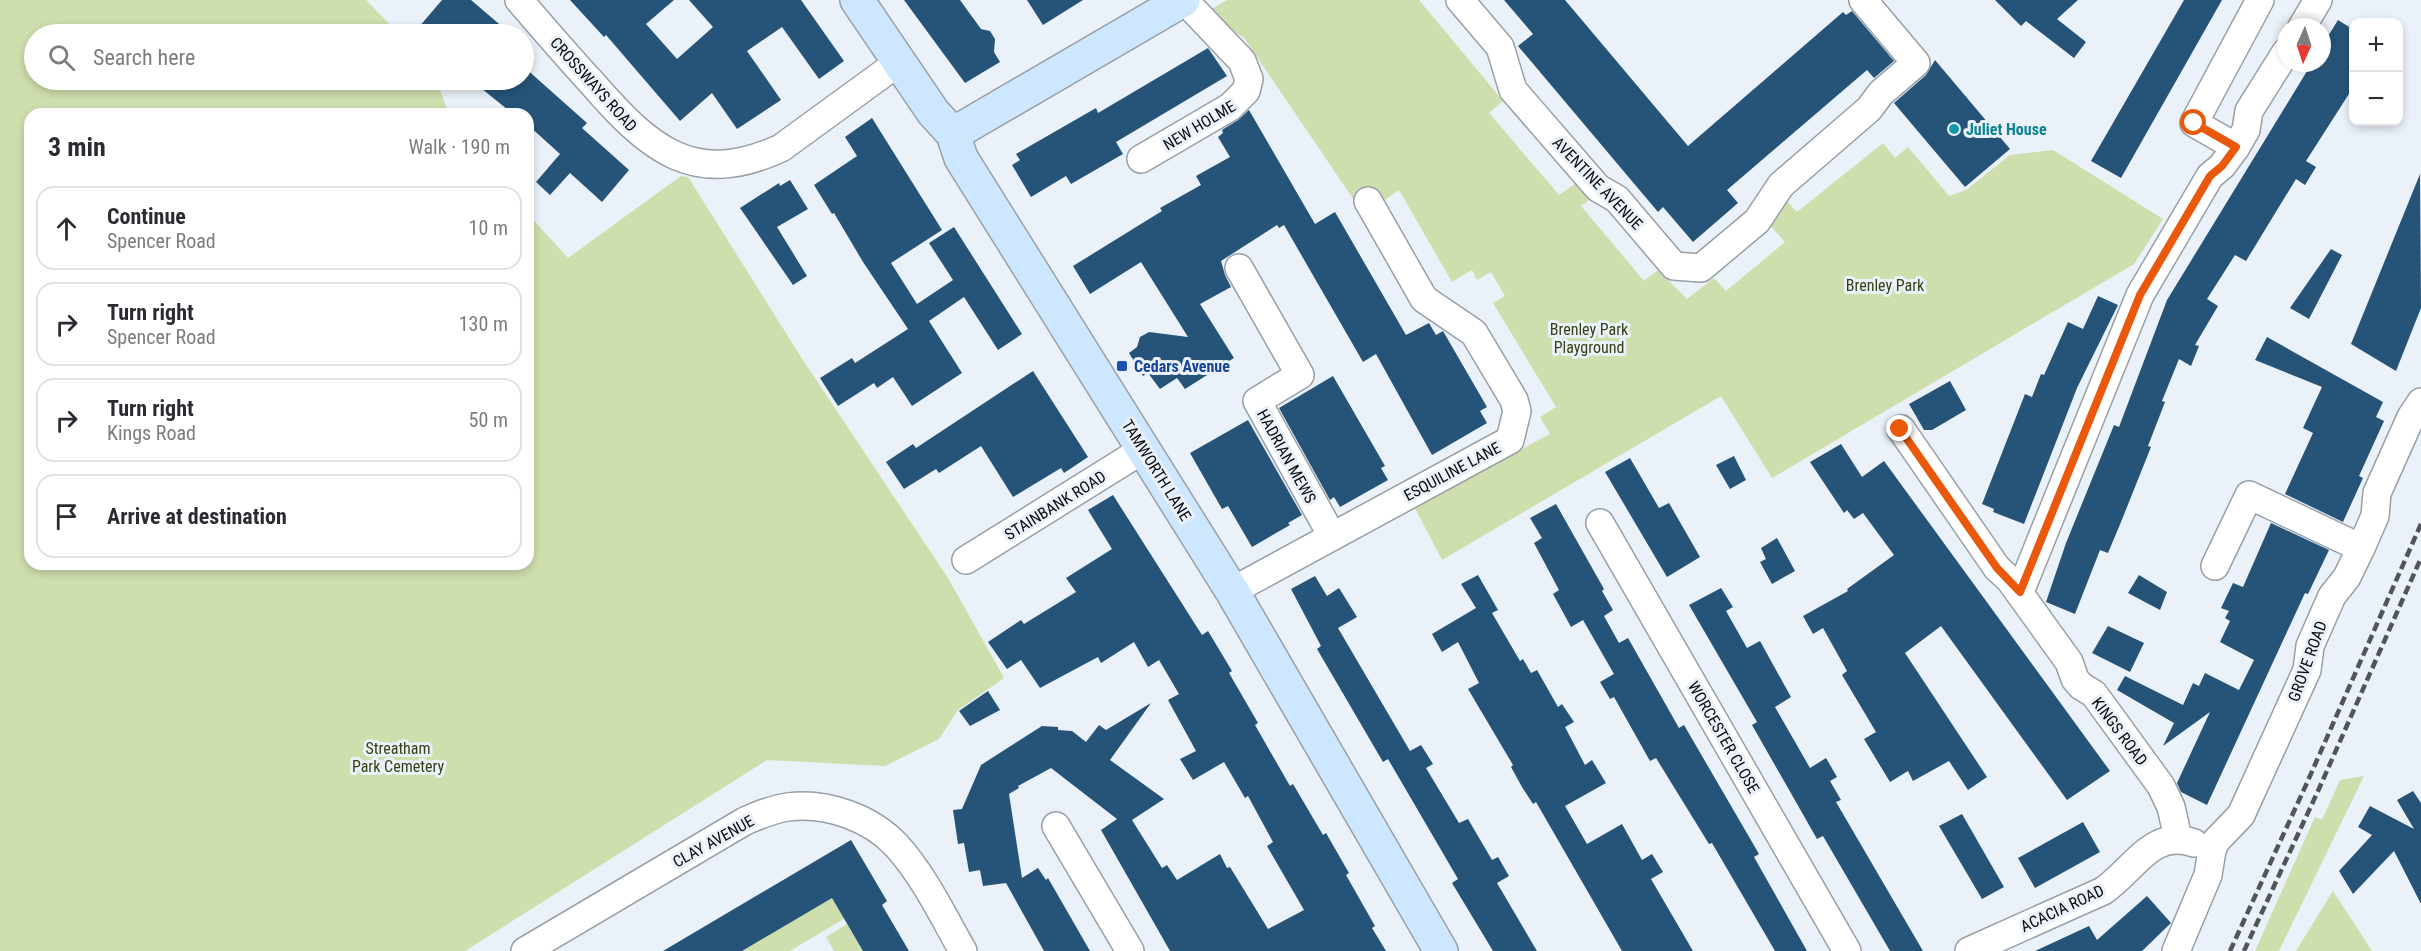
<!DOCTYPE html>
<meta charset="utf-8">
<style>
:root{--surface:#fff;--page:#f2f2f3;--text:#2b2b33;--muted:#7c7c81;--line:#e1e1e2}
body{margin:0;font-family:"Roboto Condensed",sans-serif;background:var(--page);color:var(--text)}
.controls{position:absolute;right:18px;top:18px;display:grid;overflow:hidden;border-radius:12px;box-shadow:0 3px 9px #0003}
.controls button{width:54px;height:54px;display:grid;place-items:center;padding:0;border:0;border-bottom:2px solid var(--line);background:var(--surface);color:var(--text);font:30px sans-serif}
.compass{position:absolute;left:2277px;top:18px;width:54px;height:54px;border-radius:50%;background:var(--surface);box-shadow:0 3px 9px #0003;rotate:183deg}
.stop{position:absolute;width:18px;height:18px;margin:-14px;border:4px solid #ea580c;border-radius:50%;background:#fff}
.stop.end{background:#ea580c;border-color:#fff;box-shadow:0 2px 6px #0008}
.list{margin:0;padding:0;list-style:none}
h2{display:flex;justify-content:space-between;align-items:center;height:78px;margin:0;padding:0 24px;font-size:26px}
h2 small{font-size:20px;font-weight:400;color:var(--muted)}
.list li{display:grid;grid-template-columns:39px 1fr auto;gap:18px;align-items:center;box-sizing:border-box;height:84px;margin:0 12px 12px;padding:0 12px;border:2px solid var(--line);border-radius:18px}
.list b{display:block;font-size:22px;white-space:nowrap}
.list p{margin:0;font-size:20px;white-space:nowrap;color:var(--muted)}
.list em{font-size:20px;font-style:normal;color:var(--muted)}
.icon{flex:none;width:33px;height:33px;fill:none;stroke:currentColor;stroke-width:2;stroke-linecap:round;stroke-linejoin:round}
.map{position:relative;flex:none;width:2421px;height:951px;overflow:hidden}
.search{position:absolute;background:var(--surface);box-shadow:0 3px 9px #0003;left:24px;top:24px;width:510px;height:66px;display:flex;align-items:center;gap:15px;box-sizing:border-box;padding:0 21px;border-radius:33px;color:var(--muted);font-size:22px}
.panel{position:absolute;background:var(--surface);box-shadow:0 3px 9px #0003;left:24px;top:108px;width:510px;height:462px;border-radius:18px}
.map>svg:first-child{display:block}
</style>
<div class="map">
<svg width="2421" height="951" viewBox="0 0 2421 951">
<rect width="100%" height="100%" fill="#eaf1f8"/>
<g fill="#cfdead">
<polygon points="0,0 366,0 399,34 34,34 34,80 436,80 449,114 30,114 30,564 528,564 528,214 568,258 681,176 688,177 801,357 948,578 1004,678 958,710 939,739 885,766 767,760 465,951 0,951"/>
<polygon points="1227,0 1419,0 1503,101 1489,113 1559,195 1575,184 1589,200 1581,206 1644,281 1658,270 1687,299 1714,278 1726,291 1785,242 1767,222 1783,197 1797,212 1883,143 1895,158 1908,147 1949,196 1966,190 2010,155 2053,150 2163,219 2134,264 1772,478 1721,396 1442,560 1414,506 1550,434 1540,417 1556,407 1493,303 1505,296 1491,272 1477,280 1472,270 1452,282 1399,190 1383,201 1358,206 1244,38 1216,19 1210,10"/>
<polygon points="2364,776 2279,951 2255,951 2315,817 2322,820 2340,780"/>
<polygon points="844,890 857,911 790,951 742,951"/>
<polygon points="2333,891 2372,951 2296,951"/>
<polygon points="847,924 863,951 834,951 826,937"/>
</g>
<g fill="#265479">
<polygon points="442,0 471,0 511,34 413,34"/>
<polygon points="570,0 674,0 646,24 677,59 713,27 689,0 801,0 844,61 819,79 782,27 747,51 781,100 737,129 712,93 680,121 606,35 604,37"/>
<polygon points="904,0 960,0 981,29 990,31 995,39 994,52 1000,62 965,83"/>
<polygon points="1027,0 1083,0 1043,25"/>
<polygon points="1504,0 1565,0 1688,146 1843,12 1846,15 1852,11 1894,61 1874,78 1867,70 1727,190 1738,203 1693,242 1663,207 1658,212 1518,46 1533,34"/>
<polygon points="1995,0 2078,0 2057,19 2086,42 2074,58 2026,21 2021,26"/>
<polygon points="2184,0 2222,0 2121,178 2091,161"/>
<polygon points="2338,20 2354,30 2354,86 2306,161 2316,167 2305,185 2296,179 2246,261 2235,255 2207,299 2218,306 2195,345 2199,346 2191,366 2179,359 2162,401 2165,402 2148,446 2151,447 2121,522 2108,553 2100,550 2075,614 2046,602 2066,543 2114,425 2119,427 2167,300 2312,63 2322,63 2322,46"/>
<polygon points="1208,48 1227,76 1116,142 1123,154 1071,184 1066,176 1031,197 1012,165 1020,160 1016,154 1096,108 1098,113"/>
<polygon points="1935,60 2010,149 1965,187 1894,103 1926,75"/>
<polygon points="524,67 587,123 582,128 629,170 602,202 570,173 550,195 536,182 560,154 528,125 528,114 512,113 471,80 524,80"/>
<polygon points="1249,110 1315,224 1335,212 1406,335 1429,323 1436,335 1443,331 1487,407 1480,411 1487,423 1432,455 1376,354 1363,362 1284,225 1279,228 1277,225 1221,261 1225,275 1231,287 1200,304 1234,358 1185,389 1177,378 1160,389 1148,373 1143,376 1129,353 1137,347 1140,337 1149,332 1188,337 1141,262 1090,294 1073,266 1162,211 1160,208 1201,185 1196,176 1230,157 1218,137 1223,133 1222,130 1238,120"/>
<polygon points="872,118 942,230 891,263 917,304 953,280 929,243 954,227 1022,334 998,350 964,297 929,321 962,373 912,406 893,377 877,388 874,383 838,406 820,378 852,358 855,363 908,329 863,262 834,213 832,214 814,185 857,156 845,137"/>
<polygon points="2420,174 2421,308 2396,371 2351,344"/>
<polygon points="790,180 808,209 777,227 807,276 793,285 740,208 779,183 780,186"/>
<polygon points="2331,249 2342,255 2309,319 2290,308"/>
<polygon points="2098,296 2118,305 2077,388 2024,524 1993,512 1994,509 1982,504 2025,394 2032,397 2041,374 2044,375 2068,322 2083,329"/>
<polygon points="2267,337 2383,402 2376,417 2384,421 2359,476 2363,478 2343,522 2285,494 2313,433 2303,428 2322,387 2255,360"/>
<polygon points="1033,371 1088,457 1064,473 1061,468 1013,497 981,446 939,473 936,469 904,489 886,462 913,444 916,448"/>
<polygon points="1333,376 1385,466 1381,468 1388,480 1340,507 1334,497 1330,500 1279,408"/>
<polygon points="1950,381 1966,410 1932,430 1924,430 1909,404"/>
<polygon points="1248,420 1302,515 1288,523 1290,525 1252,547 1228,506 1222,509 1190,453"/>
<polygon points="1841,444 1862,477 1884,461 2110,771 2067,800 1941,626 1905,653 1987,777 1968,790 1949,761 1913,781 1908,771 1890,782 1864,739 1876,732 1842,675 1847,671 1823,628 1813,634 1803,616 1848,591 1847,589 1894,555 1863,513 1854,519 1847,510 1844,513 1810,462"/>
<polygon points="1734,456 1746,480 1730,489 1716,465"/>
<polygon points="1630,458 1659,508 1669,503 1700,557 1667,577 1605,472"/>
<polygon points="1113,495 1202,635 1208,631 1232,671 1229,673 1258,723 1255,725 1290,786 1293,784 1323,835 1326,833 1349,873 1346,875 1375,926 1372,928 1386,951 1170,951 1101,830 1117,819 1051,768 1018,786 1019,788 1009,794 1022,878 1038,868 1046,880 1048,878 1090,951 1044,951 1006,883 983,886 980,870 969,872 964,843 958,844 953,810 962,809 981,765 1042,726 1058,727 1058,730 1072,731 1086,742 1099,725 1106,730 1151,703 1110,760 1164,799 1132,820 1162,868 1167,865 1177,880 1220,854 1227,868 1230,867 1268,929 1304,910 1267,846 1273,842 1248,796 1245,798 1224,762 1193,780 1180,759 1196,751 1168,700 1179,694 1159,660 1148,667 1134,642 1101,663 1098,657 1040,688 1021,660 1007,669 988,642 1021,620 1024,624 1076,592 1066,578 1112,549 1088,510"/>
<polygon points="1556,504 1604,589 1602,591 1613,610 1604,616 1619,643 1628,638 1679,728 1684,725 1759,854 1754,857 1807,951 1775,951 1712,843 1709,844 1656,758 1650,761 1614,697 1610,699 1600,682 1614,674 1583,620 1571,627 1553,594 1559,590 1534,543 1542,538 1530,518"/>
<polygon points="2271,523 2329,550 2308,594 2305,593 2207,805 2181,792 2177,783 2210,712 2163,746 2174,723 2117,690 2125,676 2183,705 2193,683 2199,686 2205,673 2239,690 2254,660 2220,642 2230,621 2225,618 2229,611 2221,608 2233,583 2243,587"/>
<polygon points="1777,538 1795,571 1772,584 1760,562 1766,559 1761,548"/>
<polygon points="1478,575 1498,610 1492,613 1520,661 1523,659 1531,673 1537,670 1558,707 1562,704 1574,722 1565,727 1585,765 1592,760 1606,783 1565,806 1587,844 1622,824 1642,860 1652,854 1663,872 1651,879 1693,951 1622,951 1536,802 1533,804 1522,787 1511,767 1513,765 1468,689 1479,683 1458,642 1442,652 1432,634 1476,608 1461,584"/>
<polygon points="2139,575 2167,592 2160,610 2128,593"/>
<polygon points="1315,576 1327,596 1339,588 1357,617 1338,628 1410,751 1421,745 1433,764 1426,768 1459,823 1468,819 1492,860 1498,857 1509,876 1497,883 1537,951 1493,951 1452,883 1458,879 1388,759 1383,762 1317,649 1321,646 1291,589"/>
<polygon points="1721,588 1733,607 1726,611 1747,648 1760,641 1791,697 1775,707 1810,768 1826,758 1837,777 1830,781 1841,800 1836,802 1923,951 1890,951 1823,836 1817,839 1752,725 1757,722 1689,605"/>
<polygon points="2108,626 2144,643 2130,672 2092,653"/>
<polygon points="988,691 1000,710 970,726 959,711"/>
<polygon points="2413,791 2421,803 2421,904 2394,851 2353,894 2339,871 2372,835 2358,827 2370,806 2414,829 2397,800"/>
<polygon points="1962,814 2004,887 1982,899 1939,826"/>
<polygon points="2083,822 2100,852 2035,888 2018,858"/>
<polygon points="851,840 887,901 882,905 909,951 863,951 832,898 742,951 663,951"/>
<polygon points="2147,896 2171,923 2142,951 2035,951 2089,926 2097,940"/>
</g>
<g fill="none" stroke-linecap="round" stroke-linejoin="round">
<defs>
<g id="street">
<path d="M519 0C543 28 567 56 592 83 648 147 692 189 781 148L899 62"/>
<polyline points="1460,0 1500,47 1513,90 1598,188 1617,199 1674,266 1701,268 1757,221 1781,185 1869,109 1881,93 1916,63 1863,0"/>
<polyline points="2302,27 2318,0"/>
<polyline points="2236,147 2194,123 2260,0"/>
<polyline points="1141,159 1230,107 1246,91 1249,79 1242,61 1184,0"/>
<polyline points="1239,268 1300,375 1257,401 1332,536"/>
<polyline points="1901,429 1997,568 2010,580 2069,662 2075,679 2081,686 2094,694 2161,786 2171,807 2178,838"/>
<polyline points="1600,523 1847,951"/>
<polyline points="966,560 1144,449"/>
<polyline points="2215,566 2249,495 2361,548"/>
<polyline points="1232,591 1510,440 1517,411 1514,400 1474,333 1424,299 1368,201"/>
<polyline points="2020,592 2140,295 2210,176 2222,166 2236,147 2246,130 2249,111 2286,52"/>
<polyline points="1056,826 1130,951"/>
<path d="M525 951 745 821C759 815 773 809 788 807 827 802 871 818 897 846 924 876 943 916 963 951"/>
<path d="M1969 951 2103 891C2134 870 2152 828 2194 843"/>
<polyline points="2176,951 2208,875 2212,850 2216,841 2241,815 2251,793 2307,670 2310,646 2332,596 2347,577 2361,548 2375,516 2377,493 2411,417 2421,402"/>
</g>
<g id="secondary">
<polyline points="857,0 933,112 953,134 961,158 1232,591 1441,951"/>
<polyline points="953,134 1183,0"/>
</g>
</defs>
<use href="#street" stroke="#989fa6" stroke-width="30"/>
<use href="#secondary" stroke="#989fa6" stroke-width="36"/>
<use href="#street" stroke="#fff" stroke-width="27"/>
<use href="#secondary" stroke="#cde8fe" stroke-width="33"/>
<g stroke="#515559" stroke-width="4.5" stroke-dasharray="9 4.5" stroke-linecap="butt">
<polyline points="2230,951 2306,785 2421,524"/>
<polyline points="2244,951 2318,791 2421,558"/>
</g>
</g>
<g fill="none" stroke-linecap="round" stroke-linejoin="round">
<polyline stroke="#ea580c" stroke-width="8" points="1900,429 1997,568 2020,592 2140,295 2210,176 2222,166 2236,147 2194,123"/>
</g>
<circle fill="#0f9aa8" stroke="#eaf1f8" stroke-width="2" cx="1954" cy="129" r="6"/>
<rect fill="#1a4fb4" stroke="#eaf1f8" stroke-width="2" x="1116" y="360" width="12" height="12" rx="3"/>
<g text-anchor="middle" stroke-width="6" stroke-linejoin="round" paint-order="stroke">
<g font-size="16" fill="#0a0c0f" stroke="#eaf1f8">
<text transform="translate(594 84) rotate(48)" y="6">CROSSWAYS ROAD</text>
<text transform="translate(1199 125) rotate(-31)" y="6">NEW HOLME</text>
<text transform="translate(1598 183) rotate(46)" y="6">AVENTINE AVENUE</text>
<text transform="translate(1287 456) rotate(61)" y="6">HADRIAN MEWS</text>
<text transform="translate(1157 470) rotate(58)" y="6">TAMWORTH LANE</text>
<text transform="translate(1452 471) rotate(-28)" y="6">ESQUILINE LANE</text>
<text transform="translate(1055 505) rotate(-32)" y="6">STAINBANK ROAD</text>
<text transform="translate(2307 661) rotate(-70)" y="6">GROVE ROAD</text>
<text transform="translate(2120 731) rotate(53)" y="6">KINGS ROAD</text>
<text transform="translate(1724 737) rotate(60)" y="6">WORCESTER CLOSE</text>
<text transform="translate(713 841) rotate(-29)" y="6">CLAY AVENUE</text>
<text transform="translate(2062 908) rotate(-25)" y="6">ACACIA ROAD</text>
</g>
<g font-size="16" font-weight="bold" fill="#0d838f" stroke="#eaf1f8" text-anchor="start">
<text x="1966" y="135">Juliet House</text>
</g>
<g font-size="16" fill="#364015" stroke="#eaf1f8">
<text x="1885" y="291">Brenley Park</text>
<text x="1589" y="335">Brenley Park<tspan x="1589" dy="18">Playground</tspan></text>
<text x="398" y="754">Streatham<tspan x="398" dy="18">Park Cemetery</tspan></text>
</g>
<g font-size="16" font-weight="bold" fill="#164399" stroke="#eaf1f8" text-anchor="start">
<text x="1134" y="372">Cedars Avenue</text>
</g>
</g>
</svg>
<div class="controls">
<button>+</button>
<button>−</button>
</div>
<svg class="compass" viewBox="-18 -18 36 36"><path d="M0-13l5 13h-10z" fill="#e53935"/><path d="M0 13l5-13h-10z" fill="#7c7c81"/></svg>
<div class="stop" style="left:2194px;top:123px"></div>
<div class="stop end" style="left:1900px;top:429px"></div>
<div class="search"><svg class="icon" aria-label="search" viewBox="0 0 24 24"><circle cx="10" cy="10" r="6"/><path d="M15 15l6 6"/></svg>Search here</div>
<section class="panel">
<h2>3 min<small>Walk · 190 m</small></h2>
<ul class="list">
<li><svg class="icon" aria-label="ahead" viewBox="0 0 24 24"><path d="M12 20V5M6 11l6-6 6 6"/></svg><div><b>Continue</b><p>Spencer Road</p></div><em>10 m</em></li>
<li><svg class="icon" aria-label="right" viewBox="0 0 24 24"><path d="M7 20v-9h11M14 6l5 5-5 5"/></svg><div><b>Turn right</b><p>Spencer Road</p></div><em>130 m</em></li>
<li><svg class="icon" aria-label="right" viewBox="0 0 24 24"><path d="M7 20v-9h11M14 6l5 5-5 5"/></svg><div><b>Turn right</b><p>Kings Road</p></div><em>50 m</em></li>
<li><svg class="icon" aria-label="arrive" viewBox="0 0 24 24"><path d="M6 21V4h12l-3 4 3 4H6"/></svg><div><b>Arrive at destination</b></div></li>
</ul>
</section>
</div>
